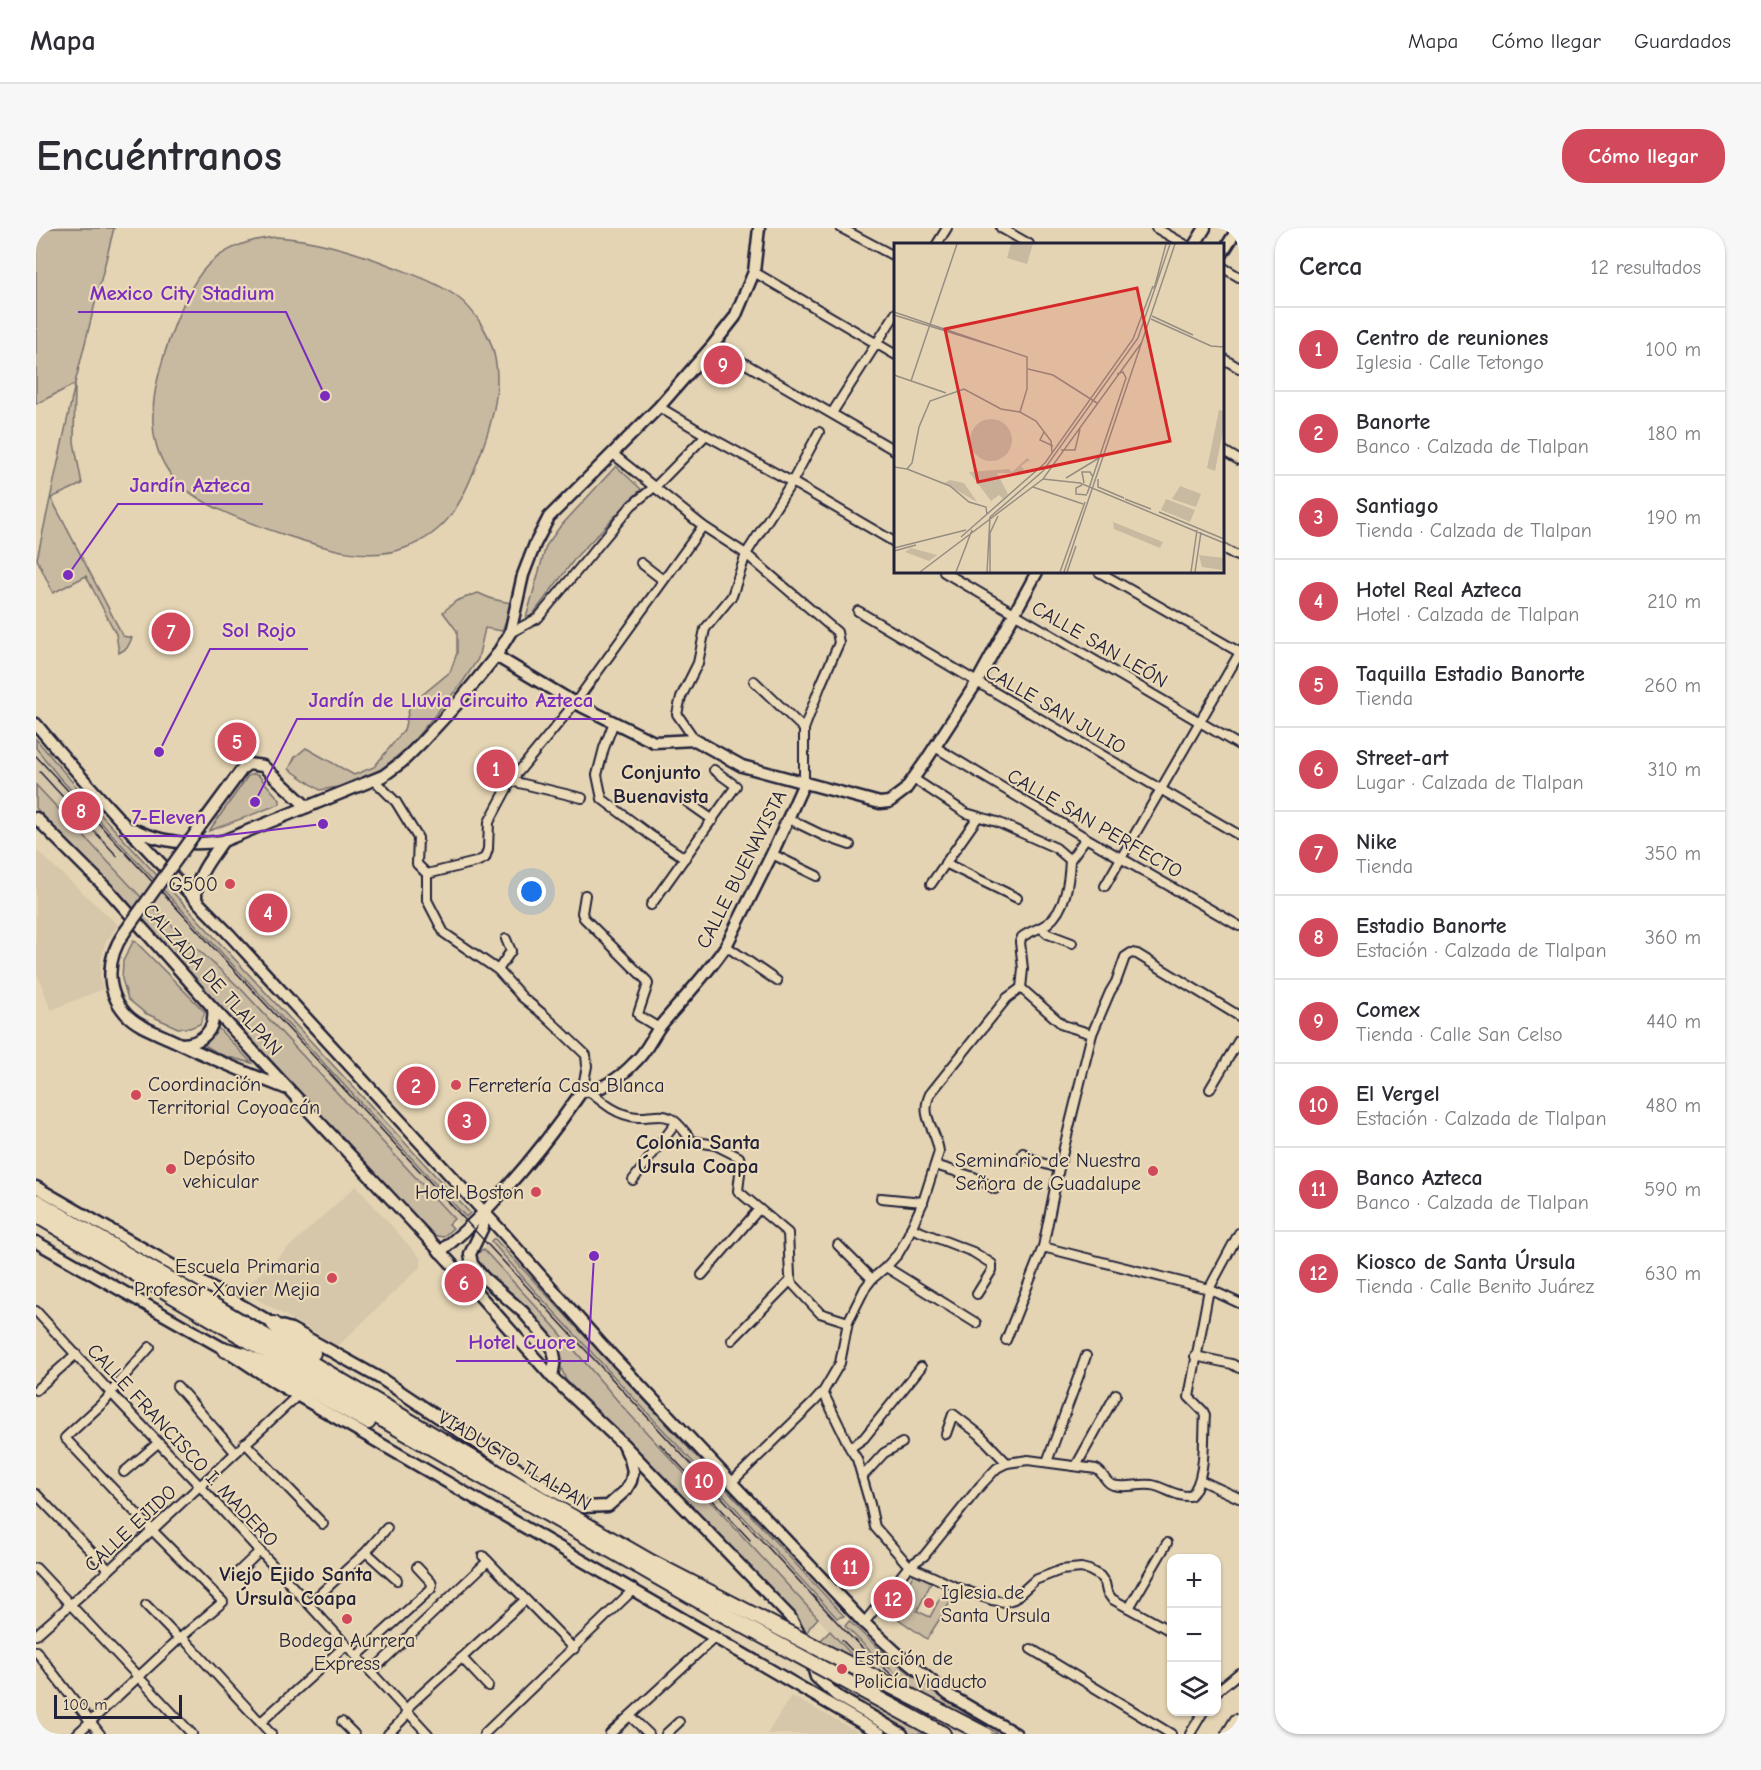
<!DOCTYPE html>
<html lang="es">
<meta charset="utf-8">
<style>
:root{--surface:#fff;--page:#f7f7f7;--text:#2b2b33;--muted:#7c7c81;--line:#e1e1e2;--accent:#d1495b}
body{margin:0;font-family:"Comic Neue",sans-serif;background:var(--page);color:var(--text)}
.controls{position:absolute;right:18px;bottom:18px;display:grid;overflow:hidden;border-radius:12px;box-shadow:0 2px 4px #0004}
.controls button{width:54px;height:54px;display:grid;place-items:center;padding:0;border:0;border-bottom:2px solid var(--line);background:var(--surface);color:var(--text);font:30px sans-serif}
.scale{position:absolute;left:18px;bottom:15px;width:128px;box-sizing:border-box;padding-left:6px;border:3px solid #22223b;border-top:0;font-size:16px;line-height:21px;white-space:nowrap;color:#22223b;-webkit-text-stroke:4px #ecdbb8;paint-order:stroke}
.you{position:absolute;left:496px;top:664px;width:21px;height:21px;margin:-15px;border:4px solid #fff;border-radius:50%;background:#1a73e8;box-shadow:0 0 0 9px #1a73e833}
.badge{display:grid;place-items:center;width:39px;height:39px;border-radius:50%;background:var(--accent);color:#fff;font-size:20px;font-weight:700}
.pin{position:absolute;translate:-50% -50%;border:3px solid #fff;box-shadow:0 2px 6px #0006}
.list{margin:0;padding:0;list-style:none}
h2{display:flex;justify-content:space-between;align-items:center;height:78px;margin:0;padding:0 24px;font-size:26px}
h2 small{font-size:20px;font-weight:400;color:var(--muted)}
.list li{display:grid;grid-template-columns:39px 1fr auto;gap:18px;align-items:center;box-sizing:border-box;height:84px;padding:0 24px;border-top:2px solid var(--line)}
.list b{display:block;font-size:22px;white-space:nowrap}
.list p{margin:0;font-size:20px;white-space:nowrap;color:var(--muted)}
.list em{font-size:20px;font-style:normal;color:var(--muted)}
.icon{flex:none;width:33px;height:33px;fill:none;stroke:currentColor;stroke-width:2;stroke-linecap:round;stroke-linejoin:round}
.map{position:relative;flex:none;width:1203px;height:1506px;overflow:hidden;border-radius:24px}
header{display:flex;align-items:center;gap:36px;box-sizing:border-box;height:84px;padding:0 30px;background:var(--surface);border-bottom:2px solid var(--line)}
header strong{font-size:28px}
nav{display:flex;gap:33px;margin-inline-start:auto;font-size:21px}
.intro{display:flex;align-items:center;justify-content:space-between;box-sizing:border-box;height:144px;padding:0 36px}
h1{margin:0;font-size:42px}
.button{padding:15px 27px;border-radius:24px;background:var(--accent);color:#fff;font-size:21px;font-weight:700}
main{display:flex;gap:36px;padding:0 36px}
aside{flex:1;background:var(--surface);border-radius:24px;box-shadow:0 2px 4px #0004}
.map>svg:first-child{display:block}
</style>
<header>
<strong>Mapa</strong>
<nav><a>Mapa</a><a>Cómo llegar</a><a>Guardados</a></nav>
</header>
<div class="intro"><h1>Encuéntranos</h1><a class="button">Cómo llegar</a></div>
<main>
<div class="map">
<svg width="1203" height="1506" viewBox="0 0 1203 1506">
<rect width="100%" height="100%" fill="#e4d4b3"/>
<filter id="ink" filterUnits="userSpaceOnUse"><feTurbulence type="fractalNoise" baseFrequency=".0167" numOctaves="2"/><feDisplacementMap in="SourceGraphic" scale="12" xChannelSelector="R" yChannelSelector="G"/><feConvolveMatrix kernelMatrix="1 2 1 2 8 2 1 2 1" color-interpolation-filters="sRGB"/></filter>
<g filter="url(#ink)">
<g fill="#d6c6aa">
<polygon points="0,520 23,549 430,989 423,996 206,762 104,668 0,557"/>
<polygon points="0,622 82,697 69,715 65,733 64,749 67,761 15,782 0,742"/>
<polygon points="320,958 385,1031 385,1038 302,1118 206,1062"/>
<polygon points="455,1013 550,1119 820,1411 939,1506 916,1506 901,1497 859,1465 815,1426 587,1179 517,1097 447,1021"/>
<polygon points="755,1468 821,1503 819,1506 731,1506"/>
</g>
<g fill="#c8baa1" stroke="#756e6e" stroke-width="1.5">
<polygon points="0,0 78,0 39,155 38,214 46,256 15,270 87,408 96,410 91,420 83,425 80,406 50,348 17,365 1,331 39,156 0,176"/>
<path d="M241 9C281 12 321 24 358 39 379 47 401 55 420 68 431 76 440 87 447 99 473 142 458 192 441 235 426 275 411 305 369 320 331 334 289 320 252 308 216 296 155 276 133 244 121 227 116 205 117 184 118 148 145 65 171 38 190 19 215 11 241 9Z"/>
<polygon points="580,238 605,261 541,328 494,390 490,390 510,318 523,300"/>
<polygon points="442,365 456,371 475,375 472,388 466,403 449,400 442,431 426,455 373,518 346,541 308,558 284,562 253,541 259,529 270,520 318,547 338,539 368,502 374,477 414,444 421,425 421,403 407,384 420,373"/>
<polygon points="0,511 55,576 434,985 430,989 23,549 0,520"/>
<polygon points="218,546 223,548 244,572 244,576 173,603 212,548"/>
<polygon points="0,557 104,668 206,762 418,991 413,996 417,1000 407,1009 396,1007 371,980 0,580"/>
<polygon points="98,712 169,784 164,796 154,800 142,800 109,785 92,771 86,751 87,733"/>
<polygon points="182,800 216,835 185,827 167,816"/>
<polygon points="457,1011 459,1011 808,1388 801,1390 497,1061 455,1013"/>
<polygon points="447,1021 517,1097 587,1179 782,1390 774,1399 769,1408 765,1398 756,1385 530,1152 522,1132 442,1039 439,1025 441,1026"/>
<polygon points="880,1342 897,1351 881,1383 894,1389 905,1368 915,1373 891,1411 855,1386"/>
<path d="M813 1393C858 1437 909 1473 962 1506H939L902 1480 841 1430 809 1398Z"/>
<polygon points="794,1403 815,1426 878,1480 871,1491 895,1506 873,1506 802,1462 793,1455 784,1443 794,1428 780,1417"/>
</g>
<g fill="none" stroke-linecap="round" stroke-linejoin="round">
<defs>
<g id="street">
<polyline points="805,0 860,29"/>
<polyline points="965,0 993,16"/>
<polyline points="1120,0 1148,16"/>
<polyline points="901,16 911,0"/>
<polyline points="1186,39 1203,49"/>
<polyline points="718,44 860,127"/>
<polyline points="677,117 860,223"/>
<polyline points="1186,130 1203,140"/>
<polyline points="623,179 670,207 756,254 860,315"/>
<polyline points="796,185 860,85"/>
<polyline points="1186,222 1203,232"/>
<polyline points="577,226 667,298 710,326 801,404 803,415 785,456 768,501 768,555"/>
<polyline points="1186,320 1203,329"/>
<polyline points="605,335 627,352"/>
<polyline points="908,344 1203,517"/>
<polyline points="1063,344 1203,424"/>
<polyline points="822,383 941,454 1203,607"/>
<polyline points="474,405 502,390 596,277 622,256 670,207"/>
<polyline points="718,453 768,501"/>
<polyline points="578,494 568,520 561,547 566,571 614,607 649,630"/>
<polyline points="659,512 641,486 645,469 662,435 669,401 696,368 710,326 756,254 783,204"/>
<polyline points="899,519 1050,610 1203,698"/>
<polyline points="878,551 930,585 961,594 1020,620 1034,632"/>
<polyline points="338,552 360,574 382,610 381,636 391,646 391,672 408,705 462,742 486,769 508,787 550,827 551,838 546,863"/>
<polyline points="475,553 546,570"/>
<polyline points="650,573 677,592"/>
<polyline points="753,591 788,608 814,617"/>
<polyline points="736,626 781,648"/>
<polyline points="1034,632 1050,610"/>
<polyline points="909,635 981,670"/>
<polyline points="391,646 440,634 449,630 452,621 453,594 475,553 539,475 667,298"/>
<polyline points="895,656 942,589"/>
<polyline points="1069,658 1203,426"/>
<polyline points="549,667 546,685 548,690 611,753 612,756 602,786 603,788 623,800"/>
<polyline points="615,677 700,558 678,542"/>
<polyline points="1005,700 1012,706 1036,715"/>
<polyline points="690,718 741,753"/>
<polyline points="462,742 475,723 470,711"/>
<polyline points="985,760 1027,797 1056,806"/>
<polyline points="1174,861 1203,812"/>
<path d="M553 863C567 875 582 888 602 889 611 890 625 885 634 890 643 894 650 906 656 913L679 917 703 929 705 936 702 963 752 1005 754 1048 756 1055 784 1085 812 1094"/>
<polyline points="987,925 999,933 1023,940"/>
<polyline points="899,937 938,949 959,961"/>
<polyline points="597,952 640,895"/>
<polyline points="845,970 887,974"/>
<polyline points="875,1000 937,1024 956,1036 956,1042 941,1066"/>
<polyline points="802,1017 836,1051"/>
<polyline points="1007,1019 1173,1061 1203,1075"/>
<polyline points="850,1039 940,1095"/>
<polyline points="666,1047 723,981"/>
<polyline points="0,1083 75,1165 163,1257 392,1506"/>
<polyline points="696,1112 755,1052"/>
<polyline points="970,1112 1007,1019 1023,940 1056,806 1074,764 1080,754 1089,729 1095,725 1101,726 1203,788"/>
<polyline points="1159,1128 1196,1136 1203,1140"/>
<polyline points="141,1158 199,1224"/>
<polyline points="0,1162 40,1126"/>
<polyline points="787,1164 814,1220 821,1231 834,1276 839,1299 873,1338 922,1360 956,1372 969,1374 978,1371 999,1352 1025,1342 1045,1340 1053,1342 1064,1348 1069,1355 1071,1364 1076,1371 1131,1401 1136,1405"/>
<polyline points="910,1206 917,1186 943,1206 971,1235"/>
<polyline points="209,1215 287,1296"/>
<polyline points="814,1220 828,1210 885,1139"/>
<polyline points="1011,1234 1050,1128"/>
<polyline points="1040,1238 1080,1166"/>
<polyline points="88,1244 122,1215"/>
<polyline points="826,1249 848,1225 866,1215"/>
<polyline points="1164,1252 1203,1270"/>
<path d="M696 1254 778 1174 787 1164 804 1135 812 1094 829 1060 836 1051 850 1039 862 1026 869 1014 887 974 903 924C901 902 883 889 894 866L971 770 985 760 987 741 984 714 986 709C994 703 1004 701 1012 695 1030 681 1033 653 1034 632"/>
<polyline points="0,1266 73,1342"/>
<polyline points="330,1324 361,1352"/>
<polyline points="447,1328 538,1421"/>
<polyline points="0,1340 156,1506"/>
<polyline points="199,1347 224,1323"/>
<polyline points="273,1376 330,1324 351,1300"/>
<polyline points="110,1377 143,1411"/>
<polyline points="1093,1380 1131,1315"/>
<path d="M828 1395 873 1338 888 1328 944 1258 961 1240 971 1235 992 1232 1060 1241C1068 1245 1069 1255 1077 1257 1089 1261 1104 1255 1116 1257 1130 1260 1140 1269 1154 1268 1171 1253 1167 1209 1169 1187L1167 1183 1153 1169 1173 1061 1203 1005"/>
<polyline points="0,1407 73,1342 262,1167"/>
<polyline points="146,1409 235,1506"/>
<polyline points="995,1421 1135,1506"/>
<polyline points="0,1423 64,1506"/>
<polyline points="321,1428 395,1361 396,1357 395,1354 381,1339"/>
<polyline points="426,1430 452,1458"/>
<polyline points="335,1444 452,1333"/>
<polyline points="1180,1464 1203,1445"/>
<polyline points="594,1488 613,1506"/>
<polyline points="225,1494 310,1417"/>
<polyline points="306,1494 318,1506"/>
<polyline points="41,1506 143,1411 187,1374 116,1302 29,1210 70,1172 82,1155 114,1119"/>
<polyline points="352,1506 367,1491 375,1476 489,1372"/>
<polyline points="448,1506 598,1361"/>
<polyline points="574,1506 678,1410"/>
<polyline points="630,1506 643,1494"/>
<polyline points="1154,1506 1167,1484"/>
<polyline points="1190,1506 1199,1491"/>
</g>
<g id="secondary">
<polyline points="1159,16 1169,0"/>
<polyline points="1186,26 1202,0"/>
<polyline points="460,428 539,475 618,514 659,512 706,538 844,575 853,574 869,562 889,534 941,454 1001,344"/>
<path d="M0 496C60 569 126 638 193 706L468 1006 566 1117 828 1395 862 1426 913 1467 980 1506"/>
<polyline points="0,590 75,665 177,780 412,1032 516,1149 588,1217 754,1389 772,1422 780,1449 801,1468 866,1506"/>
<polyline points="168,593 207,540 212,536 227,538 271,579"/>
<path d="M97 601C126 615 155 618 187 613L347 548 366 534 386 514 421 476 460 428 474 405 487 347 499 316 513 289 623 179 677 117 699 89 718 44 723 0"/>
<path d="M160 672C159 648 174 632 187 613"/>
<path d="M88 705C71 729 68 762 90 786 101 798 119 804 134 811 172 829 210 845 249 860"/>
<path d="M145 816C166 816 180 802 177 780"/>
<polyline points="0,959 238,1096 255,1101 266,1107 347,1152 435,1211 509,1258 547,1279 572,1278 590,1262 595,1253 597,1243 594,1231 590,1222"/>
<polyline points="448,985 447,999 434,1026 436,1036 448,1050 487,1084 512,1113 517,1121 519,1131 516,1149"/>
<polyline points="0,1014 190,1122 240,1155 845,1506"/>
<path d="M404 1024C419 1011 435 998 449 983 485 946 517 905 546 863 565 864 586 848 598 835 610 825 616 809 625 797 647 771 671 746 690 718L736 626 768 555"/>
</g>
<g id="highway">
<polyline points="0,973 528,1284 615,1334 683,1369"/>
<polyline points="0,987 349,1193 679,1382"/>
<polyline points="238,1096 253,1111 277,1125"/>
<polyline points="190,1122 208,1127 255,1151 332,1194"/>
<polyline points="872,1487 907,1506"/>
</g>
</defs>
<use href="#street" stroke="#22223b" stroke-width="12"/>
<use href="#secondary" stroke="#22223b" stroke-width="15"/>
<use href="#highway" stroke="#22223b" stroke-width="18"/>
<use href="#street" stroke="#ecdbb8" stroke-width="8"/>
<use href="#secondary" stroke="#ecdbb8" stroke-width="10"/>
<use href="#highway" stroke="#ecdbb8" stroke-width="14"/>
<g stroke="#22223b" stroke-width="1.5">
<path d="M0 528 812 1406C849 1443 890 1477 934 1506"/>
<polyline points="4,544 81,628"/>
<polyline points="624,1216 714,1312"/>
<polyline points="806,1412 827,1434 883,1481 906,1497"/>
</g>
<defs>
<polyline id="secondary-bridge" points="88,705 168,593"/>
<g id="highway-bridge">
<polyline points="683,1369 948,1506"/>
<polyline points="679,1382 872,1487"/>
</g>
</defs>
<use href="#secondary-bridge" stroke="#22223b" stroke-width="15" stroke-linecap="butt"/>
<use href="#highway-bridge" stroke="#22223b" stroke-width="18" stroke-linecap="butt"/>
<use href="#secondary-bridge" stroke="#ecdbb8" stroke-width="10"/>
<use href="#highway-bridge" stroke="#ecdbb8" stroke-width="14"/>
</g>
</g>
<g fill="#d1495b" stroke="#ecdbb8" stroke-width="2">
<circle cx="194" cy="656" r="6"/>
<circle cx="420" cy="857" r="6"/>
<circle cx="100" cy="867" r="6"/>
<circle cx="135" cy="941" r="6"/>
<circle cx="1117" cy="943" r="6"/>
<circle cx="500" cy="964" r="6"/>
<circle cx="296" cy="1050" r="6"/>
<circle cx="893" cy="1375" r="6"/>
<circle cx="311" cy="1391" r="6"/>
<circle cx="806" cy="1441" r="6"/>
</g>
<g text-anchor="middle" stroke-width="4.5" stroke-linejoin="round" paint-order="stroke">
<g font-size="20" fill="#22223b" stroke="#ecdbb8">
<text transform="translate(1064 416) rotate(30)" y="7">CALLE SAN LEÓN</text>
<text transform="translate(1020 481) rotate(30)" y="7">CALLE SAN JULIO</text>
<text transform="translate(1059 595) rotate(30)" y="7">CALLE SAN PERFECTO</text>
<text transform="translate(705 641) rotate(-63)" y="7">CALLE BUENAVISTA</text>
<text transform="translate(177 751) rotate(48)" y="7">CALZADA DE TLALPAN</text>
<text transform="translate(147 1217) rotate(47)" y="7">CALLE FRANCISCO I. MADERO</text>
<text transform="translate(479 1232) rotate(31)" y="7">VIADUCTO TLALPAN</text>
<text transform="translate(94 1300) rotate(-43)" y="7">CALLE EJIDO</text>
</g>
<g font-size="20" fill="#22223b" stroke="#ecdbb8" text-anchor="start">
<text x="182" y="663" text-anchor="end">G500</text>
<text x="112" y="863">Coordinación<tspan x="112" dy="23">Territorial Coyoacán</tspan></text>
<text x="432" y="864">Ferretería Casa Blanca</text>
<text x="147" y="937">Depósito<tspan x="147" dy="23">vehicular</tspan></text>
<text x="1105" y="939" text-anchor="end">Seminario de Nuestra<tspan x="1105" dy="23">Señora de Guadalupe</tspan></text>
<text x="488" y="971" text-anchor="end">Hotel Boston</text>
<text x="284" y="1045" text-anchor="end">Escuela Primaria<tspan x="284" dy="23">Profesor Xavier Mejia</tspan></text>
<text x="905" y="1371">Iglesia de<tspan x="905" dy="23">Santa Ursula</tspan></text>
<text x="311" y="1419" text-anchor="middle">Bodega Aurrera<tspan x="311" dy="23">Express</tspan></text>
<text x="818" y="1437">Estación de<tspan x="818" dy="23">Policía Viaducto</tspan></text>
</g>
<g font-size="21" font-weight="bold" fill="#22223b" stroke="#ecdbb8">
<text x="625" y="551">Conjunto<tspan x="625" dy="24">Buenavista</tspan></text>
<text x="662" y="921">Colonia Santa<tspan x="662" dy="24">Úrsula Coapa</tspan></text>
<text x="260" y="1353">Viejo Ejido Santa<tspan x="260" dy="24">Úrsula Coapa</tspan></text>
</g>
</g>
<g transform="translate(858 15)">
<rect width="330" height="330" fill="#e4d4b3"/>
<path d="M117 1H139L133 21 113 15ZM325 167 330 168V183L321 228 313 225ZM76 197a21 21 0 1 1 42 0a21 21 0 1 1-42 0ZM133 215 136 217 127 223 130 227 126 230H103L114 251 109 256 105 252 97 258 75 229 115 226 118 229ZM56 237 70 240 83 259 50 240ZM286 243 307 251 302 264 278 256ZM272 256 301 267 296 279 267 267ZM219 279 269 299 266 305 220 286ZM17 305 43 312 35 318 11 309ZM305 312 330 315 328 327 308 324Z" fill="#c8baa1"/>
<path fill="none" stroke="#968d83" stroke-width="1.5" d="M260 46 272 1M0 69 133 114V146L126 169M0 72 100 103M258 73 299 92M257 76 317 103 330 104M134 126 159 132 203 160M0 132 52 150M17 138 63 1M150 189 146 197 159 203M167 207H181L186 186M0 224 13 226 18 220 25 184 36 158 70 146 107 166 126 169 142 178 157 198 158 210M13 226 56 243 75 259 92 264 93 272M172 235 205 215M149 236 186 240 330 300M204 236V244L230 255M190 240 188 229H196L199 234M188 242 182 245V251L193 252M139 244 189 261M193 251 232 135 229 129 223 131M231 256 257 266M265 269 330 296M67 294 151 220 239 96 259 43M0 305 72 287M0 308 22 302M26 329 149 236 248 99M62 329 78 287M93 329 96 274 149 228 244 95 276 1M96 329V290L104 273M166 329 191 259M170 329 281 1M173 329 182 303M297 329 303 287M301 329 307 289"/>
<path fill="#d62828" fill-opacity="0.15" stroke="#d62828" stroke-width="3" d="M243 45 276 198 84 239 51 86Z"/>
<rect width="330" height="330" fill="none" stroke="#22223b" stroke-width="3"/>
</g>
<path fill="none" stroke="#7b2cbf" stroke-width="2" d="M289 168L250 84H42M32 347L82 276H227M123 524L174 421H272M219 574L261 491H570M287 596L182 608H83M558 1028L552 1133H420"/>
<g fill="#7b2cbf" stroke="#ecdbb8" stroke-width="2">
<circle cx="289" cy="168" r="6"/>
<circle cx="32" cy="347" r="6"/>
<circle cx="123" cy="524" r="6"/>
<circle cx="219" cy="574" r="6"/>
<circle cx="287" cy="596" r="6"/>
<circle cx="558" cy="1028" r="6"/>
</g>
<g font-size="21" text-anchor="middle" font-weight="bold" fill="#7b2cbf" stroke="#ecdbb8" stroke-width="4.5" stroke-linejoin="round" paint-order="stroke">
<text x="146" y="72">Mexico City Stadium</text>
<text x="154" y="264">Jardín Azteca</text>
<text x="223" y="409">Sol Rojo</text>
<text x="415" y="479">Jardín de Lluvia Circuito Azteca</text>
<text x="133" y="596">7-Eleven</text>
<text x="486" y="1121">Hotel Cuore</text>
</g>
</svg>
<div class="controls">
<button>+</button>
<button>−</button>
<button><svg class="icon" aria-label="layers" viewBox="0 0 24 24"><path d="M12 4l9 5-9 5-9-5zM3 14l9 5 9-5"/></svg></button>
</div>
<div class="scale">100 m</div>
<div class="you"></div>
<div class="pin badge" style="left:460px;top:541px">1</div>
<div class="pin badge" style="left:380px;top:858px">2</div>
<div class="pin badge" style="left:431px;top:893px">3</div>
<div class="pin badge" style="left:232px;top:685px">4</div>
<div class="pin badge" style="left:201px;top:514px">5</div>
<div class="pin badge" style="left:428px;top:1055px">6</div>
<div class="pin badge" style="left:135px;top:404px">7</div>
<div class="pin badge" style="left:45px;top:583px">8</div>
<div class="pin badge" style="left:687px;top:137px">9</div>
<div class="pin badge" style="left:668px;top:1253px">10</div>
<div class="pin badge" style="left:814px;top:1339px">11</div>
<div class="pin badge" style="left:857px;top:1371px">12</div>
</div>
<aside>
<h2>Cerca<small>12 resultados</small></h2>
<ul class="list">
<li><span class="badge">1</span><div><b>Centro de reuniones</b><p>Iglesia · Calle Tetongo</p></div><em>100 m</em></li>
<li><span class="badge">2</span><div><b>Banorte</b><p>Banco · Calzada de Tlalpan</p></div><em>180 m</em></li>
<li><span class="badge">3</span><div><b>Santiago</b><p>Tienda · Calzada de Tlalpan</p></div><em>190 m</em></li>
<li><span class="badge">4</span><div><b>Hotel Real Azteca</b><p>Hotel · Calzada de Tlalpan</p></div><em>210 m</em></li>
<li><span class="badge">5</span><div><b>Taquilla Estadio Banorte</b><p>Tienda</p></div><em>260 m</em></li>
<li><span class="badge">6</span><div><b>Street-art</b><p>Lugar · Calzada de Tlalpan</p></div><em>310 m</em></li>
<li><span class="badge">7</span><div><b>Nike</b><p>Tienda</p></div><em>350 m</em></li>
<li><span class="badge">8</span><div><b>Estadio Banorte</b><p>Estación · Calzada de Tlalpan</p></div><em>360 m</em></li>
<li><span class="badge">9</span><div><b>Comex</b><p>Tienda · Calle San Celso</p></div><em>440 m</em></li>
<li><span class="badge">10</span><div><b>El Vergel</b><p>Estación · Calzada de Tlalpan</p></div><em>480 m</em></li>
<li><span class="badge">11</span><div><b>Banco Azteca</b><p>Banco · Calzada de Tlalpan</p></div><em>590 m</em></li>
<li><span class="badge">12</span><div><b>Kiosco de Santa Úrsula</b><p>Tienda · Calle Benito Juárez</p></div><em>630 m</em></li>
</ul>
</aside>
</main>
